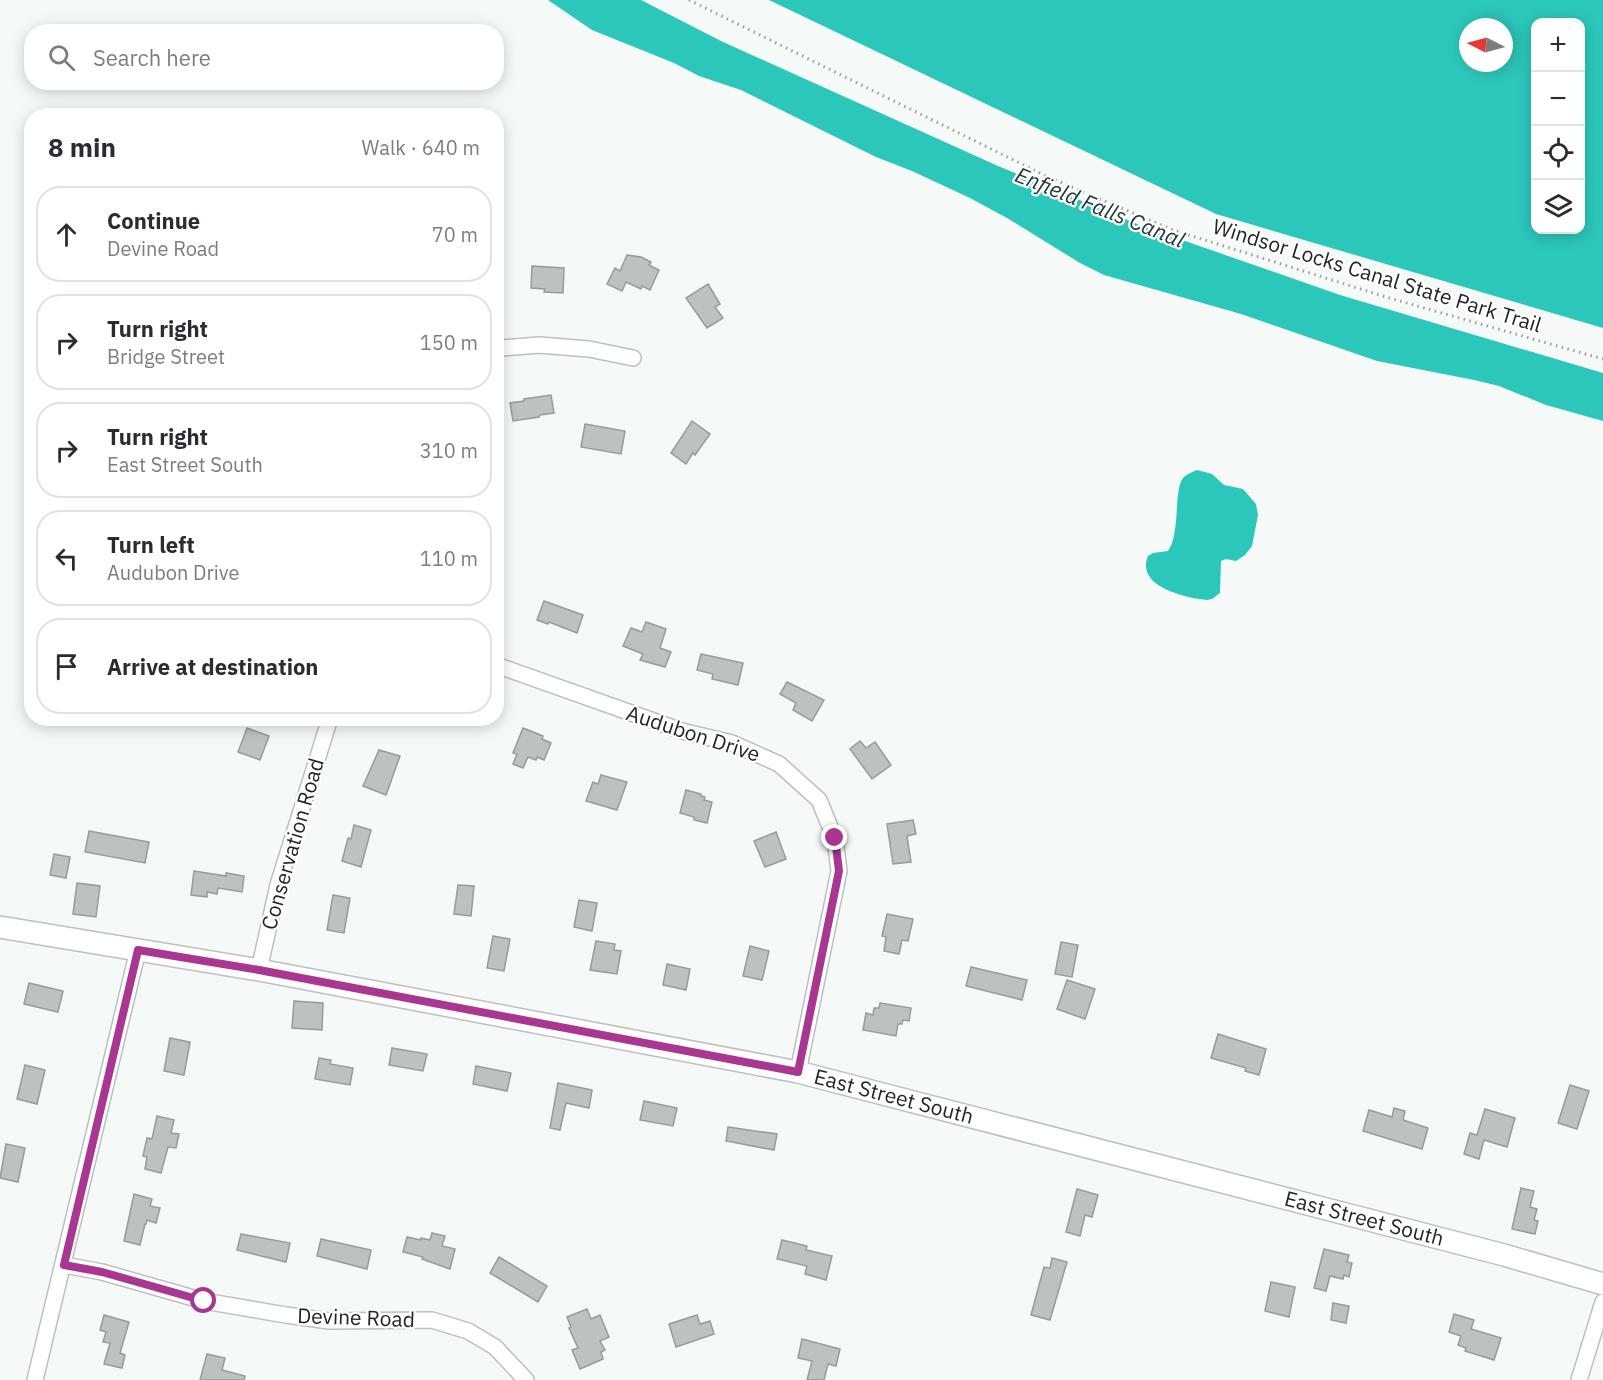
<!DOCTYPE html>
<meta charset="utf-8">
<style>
:root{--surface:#fff;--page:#f2f2f3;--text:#2b2b33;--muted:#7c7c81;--line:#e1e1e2}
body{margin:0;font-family:"IBM Plex Sans",sans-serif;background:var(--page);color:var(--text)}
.controls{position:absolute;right:18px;top:18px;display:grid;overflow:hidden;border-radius:12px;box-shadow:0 3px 15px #0003}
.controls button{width:54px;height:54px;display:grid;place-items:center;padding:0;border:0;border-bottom:2px solid var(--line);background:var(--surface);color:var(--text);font:30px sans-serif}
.compass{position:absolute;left:1459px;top:18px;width:54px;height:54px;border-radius:50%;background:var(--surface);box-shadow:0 3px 15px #0003;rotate:276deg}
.stop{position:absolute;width:18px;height:18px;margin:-14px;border:4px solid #a93791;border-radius:50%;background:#fff}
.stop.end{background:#a93791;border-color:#fff;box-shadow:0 2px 6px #0008}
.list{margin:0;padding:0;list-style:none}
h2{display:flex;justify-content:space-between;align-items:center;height:78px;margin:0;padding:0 24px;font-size:26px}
h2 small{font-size:20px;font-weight:400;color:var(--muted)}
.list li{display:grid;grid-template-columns:39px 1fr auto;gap:18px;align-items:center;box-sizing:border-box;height:96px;margin:0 12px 12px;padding:0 12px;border:2px solid var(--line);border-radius:24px}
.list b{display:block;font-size:22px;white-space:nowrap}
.list p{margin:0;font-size:20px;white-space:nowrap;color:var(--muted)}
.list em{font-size:20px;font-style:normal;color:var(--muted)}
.icon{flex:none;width:33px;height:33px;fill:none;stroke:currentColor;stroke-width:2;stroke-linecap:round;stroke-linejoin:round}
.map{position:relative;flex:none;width:1603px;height:1380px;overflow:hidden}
.search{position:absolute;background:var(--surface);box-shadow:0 3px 15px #0003;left:24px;top:24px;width:480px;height:66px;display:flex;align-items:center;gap:15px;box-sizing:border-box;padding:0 21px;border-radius:24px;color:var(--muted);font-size:22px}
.panel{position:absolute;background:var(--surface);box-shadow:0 3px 15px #0003;left:24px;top:108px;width:480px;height:618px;border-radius:24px}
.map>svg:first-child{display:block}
</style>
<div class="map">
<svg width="1603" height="1380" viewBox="0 0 1603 1380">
<rect width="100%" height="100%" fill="#f5f9f8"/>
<g fill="#2cc7bb" fill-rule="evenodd">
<polygon points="548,0 641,0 723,42 998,166 1142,226 1340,295 1603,373 1603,421 1546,405 1499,386 1474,380 1377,361 1241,314 1104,275 1080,263 1007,218 970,198 912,171 876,157 741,90 699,76 674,63 592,30"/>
<path d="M769 0H1603V328L1216 214ZM1536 22H1580V230H1536ZM1468 27H1504V63H1468Z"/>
<path d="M1197 470 1212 474 1224 485 1243 489 1256 504 1258 515 1252 546 1245 555 1236 561 1226 559 1221 561 1220 593 1212 599 1207 600C1186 598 1135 587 1148 556L1153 553 1168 551C1181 533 1173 487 1184 477 1187 474 1193 472 1197 470Z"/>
</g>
<g fill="#bdc1c1" stroke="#979b9b" stroke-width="1.5">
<polygon points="627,255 641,257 651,262 649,265 659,270 650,290 642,286 641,289 626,282 622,291 607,284 615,268 620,271"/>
<polygon points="532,266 564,268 563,293 544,292 545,289 531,288"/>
<polygon points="708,284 720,304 715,307 723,318 707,328 686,298"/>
<polygon points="551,395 554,413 540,415 539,417 513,421 510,403 524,401 524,399"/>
<polygon points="692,421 710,434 695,455 693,453 686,464 671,453"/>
<polygon points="585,424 625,431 621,454 581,447"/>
<polygon points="544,601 583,615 577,633 549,622 548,624 537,620"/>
<polygon points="646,622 666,629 660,648 671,652 665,667 640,660 643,654 623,646 631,628 642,632"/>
<polygon points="701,654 743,663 738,685 712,679 713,674 697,670"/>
<polygon points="787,682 824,700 812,721 793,710 796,703 780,694"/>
<polygon points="247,728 269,736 260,760 238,752"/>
<polygon points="523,728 543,736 542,739 551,743 544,760 537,757 536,760 528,757 523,768 513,764 517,754 513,753"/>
<polygon points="860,741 866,748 875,742 891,765 872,779 850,749"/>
<polygon points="379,750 400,756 386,795 363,786"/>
<polygon points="601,775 627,782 617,810 586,801 593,782 598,784"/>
<polygon points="686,790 701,794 701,796 705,797 704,800 712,802 707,823 694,820 694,817 680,813"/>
<polygon points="913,820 916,834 907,836 911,862 893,864 887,824"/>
<polygon points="354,825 371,830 361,867 342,861 348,838 351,839"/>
<polygon points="89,831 149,842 145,863 85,852"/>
<polygon points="776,832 786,859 765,867 754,841"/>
<polygon points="54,854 70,857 66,878 50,875"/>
<polygon points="194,871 226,876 226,873 244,876 242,892 218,888 217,894 207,892 207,897 191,895"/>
<polygon points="77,883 100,886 96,917 73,914"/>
<polygon points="458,885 474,886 471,916 454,914"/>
<polygon points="333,895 350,898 344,933 327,930"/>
<polygon points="579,900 597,903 592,931 574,927"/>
<polygon points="887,914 913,919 908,941 902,940 899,954 884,951 886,937 882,936"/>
<polygon points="493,936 510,939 504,971 487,968"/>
<polygon points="596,941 615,944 614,950 621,951 617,974 590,970"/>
<polygon points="1061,942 1078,945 1072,977 1055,974"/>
<polygon points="750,946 769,951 762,980 743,976"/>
<polygon points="667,964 690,969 686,990 663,985"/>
<polygon points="971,967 1027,980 1022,1000 966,986"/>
<polygon points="1067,980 1095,989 1085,1019 1057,1009"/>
<polygon points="29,983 63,991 58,1012 24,1004"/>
<polygon points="294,1001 323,1003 322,1030 292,1028"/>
<polygon points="880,1003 911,1008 909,1021 903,1020 902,1024 898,1024 896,1036 863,1030 866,1013 873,1015 874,1008 879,1008"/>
<polygon points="1218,1034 1266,1049 1259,1075 1245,1071 1246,1068 1211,1058"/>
<polygon points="170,1038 190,1042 184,1075 164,1071"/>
<polygon points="392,1048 427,1054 423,1071 389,1065"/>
<polygon points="319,1058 331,1060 330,1064 353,1068 350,1085 315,1079"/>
<polygon points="25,1065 45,1070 37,1104 17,1099"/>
<polygon points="476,1066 511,1073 507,1091 473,1084"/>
<polygon points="558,1083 592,1090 589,1108 566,1103 560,1130 550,1128"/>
<polygon points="1570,1085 1589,1091 1577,1129 1558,1123"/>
<polygon points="644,1101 677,1108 673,1126 640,1120"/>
<polygon points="1394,1108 1405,1111 1403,1120 1428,1128 1422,1149 1363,1131 1369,1110 1392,1117"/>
<polygon points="1485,1109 1515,1118 1507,1147 1484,1140 1479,1159 1464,1154 1470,1133 1477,1135"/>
<polygon points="157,1116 174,1120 171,1133 179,1134 176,1148 168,1147 161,1173 145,1169 147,1157 143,1156 147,1138 152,1139"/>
<polygon points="728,1127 777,1134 774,1150 726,1141"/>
<polygon points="6,1144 25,1148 18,1182 0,1178"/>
<polygon points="1521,1188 1534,1191 1530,1207 1537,1209 1534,1220 1538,1221 1535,1234 1512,1229"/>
<polygon points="1077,1189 1098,1195 1092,1217 1085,1215 1080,1236 1066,1232"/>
<polygon points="134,1194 152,1199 150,1206 160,1208 156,1223 147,1220 146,1224 145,1224 140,1245 124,1241"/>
<polygon points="432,1233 445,1236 442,1246 455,1249 450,1269 422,1259 423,1257 403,1252 407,1237 421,1240 421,1238 430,1240"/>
<polygon points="241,1234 290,1243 286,1262 237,1250"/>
<polygon points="321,1239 371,1250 367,1269 317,1256"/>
<polygon points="782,1240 807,1246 806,1250 832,1256 826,1280 805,1274 807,1266 777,1259"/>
<polygon points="1324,1249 1349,1255 1347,1262 1352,1263 1349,1277 1344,1275 1343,1279 1330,1276 1326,1291 1314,1288"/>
<polygon points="499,1257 547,1286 538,1302 490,1273"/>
<polygon points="1052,1258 1067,1262 1050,1320 1031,1315 1044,1267 1050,1268"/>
<polygon points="1271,1282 1295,1287 1289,1317 1265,1311"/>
<polygon points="1333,1303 1349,1306 1346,1323 1331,1320"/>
<polygon points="587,1309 591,1319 600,1315 609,1337 600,1341 605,1350 601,1352 603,1359 580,1369 572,1350 578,1348 569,1328 571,1327 567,1317"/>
<polygon points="1454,1314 1474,1320 1471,1329 1501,1338 1494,1360 1465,1351 1466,1348 1458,1345 1461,1336 1449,1332"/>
<polygon points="104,1315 129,1322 120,1353 125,1355 122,1368 104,1364 110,1343 103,1342 106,1332 100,1330"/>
<polygon points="697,1315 700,1324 710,1321 714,1334 676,1347 669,1324"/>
<polygon points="802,1339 840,1349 836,1366 828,1364 824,1380 807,1380 812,1361 798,1358"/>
<polygon points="207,1354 225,1358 222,1370 245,1376 244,1380 200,1380"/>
</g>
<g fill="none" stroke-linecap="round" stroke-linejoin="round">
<defs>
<g id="minor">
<polyline points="496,351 502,348 539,345 589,349 633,358"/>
<polyline points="496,665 682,731 732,743 779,764 819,800 835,839 839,871 798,1072"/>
<polyline points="259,970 278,885 330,718"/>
<polyline points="64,1265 102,1272 204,1301 286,1315 329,1321 432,1320 468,1331 495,1347 526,1380"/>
<polyline points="35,1380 138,950"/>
<polyline points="1579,1380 1603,1302"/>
</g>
<g id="secondary">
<path id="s1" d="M0 927 259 970 798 1072 1504 1255 1603 1284"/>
</g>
</defs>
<use href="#minor" stroke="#bcc0c0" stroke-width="18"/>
<use href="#secondary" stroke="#bcc0c0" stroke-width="24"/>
<polyline stroke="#9b9e9d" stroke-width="3" stroke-dasharray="1.5 4.5" stroke-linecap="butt" points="689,0 1046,176 1173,230 1386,297 1603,359"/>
<use href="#minor" stroke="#fff" stroke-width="15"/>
<use href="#secondary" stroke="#fff" stroke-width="21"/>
</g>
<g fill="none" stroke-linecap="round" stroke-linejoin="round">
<polyline stroke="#a93791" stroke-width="8" points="204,1301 102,1272 64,1265 138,950 259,970 798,1072 839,871 835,838"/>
</g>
<g text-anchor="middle" stroke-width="4.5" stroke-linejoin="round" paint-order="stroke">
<g font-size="21" fill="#232525" stroke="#fff">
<text transform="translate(1377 276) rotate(17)" y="7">Windsor Locks Canal State Park Trail</text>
<text transform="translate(693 734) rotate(18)" y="7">Audubon Drive</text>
<text transform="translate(293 844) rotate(-74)" y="7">Conservation Road</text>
<text dy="7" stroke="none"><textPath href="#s1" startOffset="910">East Street South</textPath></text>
<text dy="7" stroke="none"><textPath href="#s1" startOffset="1396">East Street South</textPath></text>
<text transform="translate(356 1318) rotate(2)" y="7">Devine Road</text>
</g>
<g font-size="22" font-style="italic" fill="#203936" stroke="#fff">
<text transform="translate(1100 207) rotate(22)" y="8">Enfield Falls Canal</text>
</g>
</g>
</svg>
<div class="controls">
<button>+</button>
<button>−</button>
<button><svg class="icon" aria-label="locate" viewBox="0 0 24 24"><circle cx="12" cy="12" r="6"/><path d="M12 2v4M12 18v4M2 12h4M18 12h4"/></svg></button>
<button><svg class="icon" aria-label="layers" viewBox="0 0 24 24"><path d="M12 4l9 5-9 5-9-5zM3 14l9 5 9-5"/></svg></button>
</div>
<svg class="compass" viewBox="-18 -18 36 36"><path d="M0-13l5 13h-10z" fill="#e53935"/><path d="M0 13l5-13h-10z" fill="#7c7c81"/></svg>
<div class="stop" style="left:204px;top:1301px"></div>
<div class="stop end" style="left:835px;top:838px"></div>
<div class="search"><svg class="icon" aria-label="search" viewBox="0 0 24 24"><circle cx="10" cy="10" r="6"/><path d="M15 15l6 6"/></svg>Search here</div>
<section class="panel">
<h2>8 min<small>Walk · 640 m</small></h2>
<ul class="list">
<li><svg class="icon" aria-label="ahead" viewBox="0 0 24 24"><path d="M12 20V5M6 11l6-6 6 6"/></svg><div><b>Continue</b><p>Devine Road</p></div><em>70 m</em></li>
<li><svg class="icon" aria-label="right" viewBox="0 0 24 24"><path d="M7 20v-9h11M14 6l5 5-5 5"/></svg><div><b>Turn right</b><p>Bridge Street</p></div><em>150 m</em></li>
<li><svg class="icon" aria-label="right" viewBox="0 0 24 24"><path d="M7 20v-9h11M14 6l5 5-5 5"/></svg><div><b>Turn right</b><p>East Street South</p></div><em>310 m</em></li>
<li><svg class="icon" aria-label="left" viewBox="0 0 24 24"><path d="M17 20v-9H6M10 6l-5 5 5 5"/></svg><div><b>Turn left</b><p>Audubon Drive</p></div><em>110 m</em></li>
<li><svg class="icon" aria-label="arrive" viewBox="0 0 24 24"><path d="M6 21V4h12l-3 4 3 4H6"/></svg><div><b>Arrive at destination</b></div></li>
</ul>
</section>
</div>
